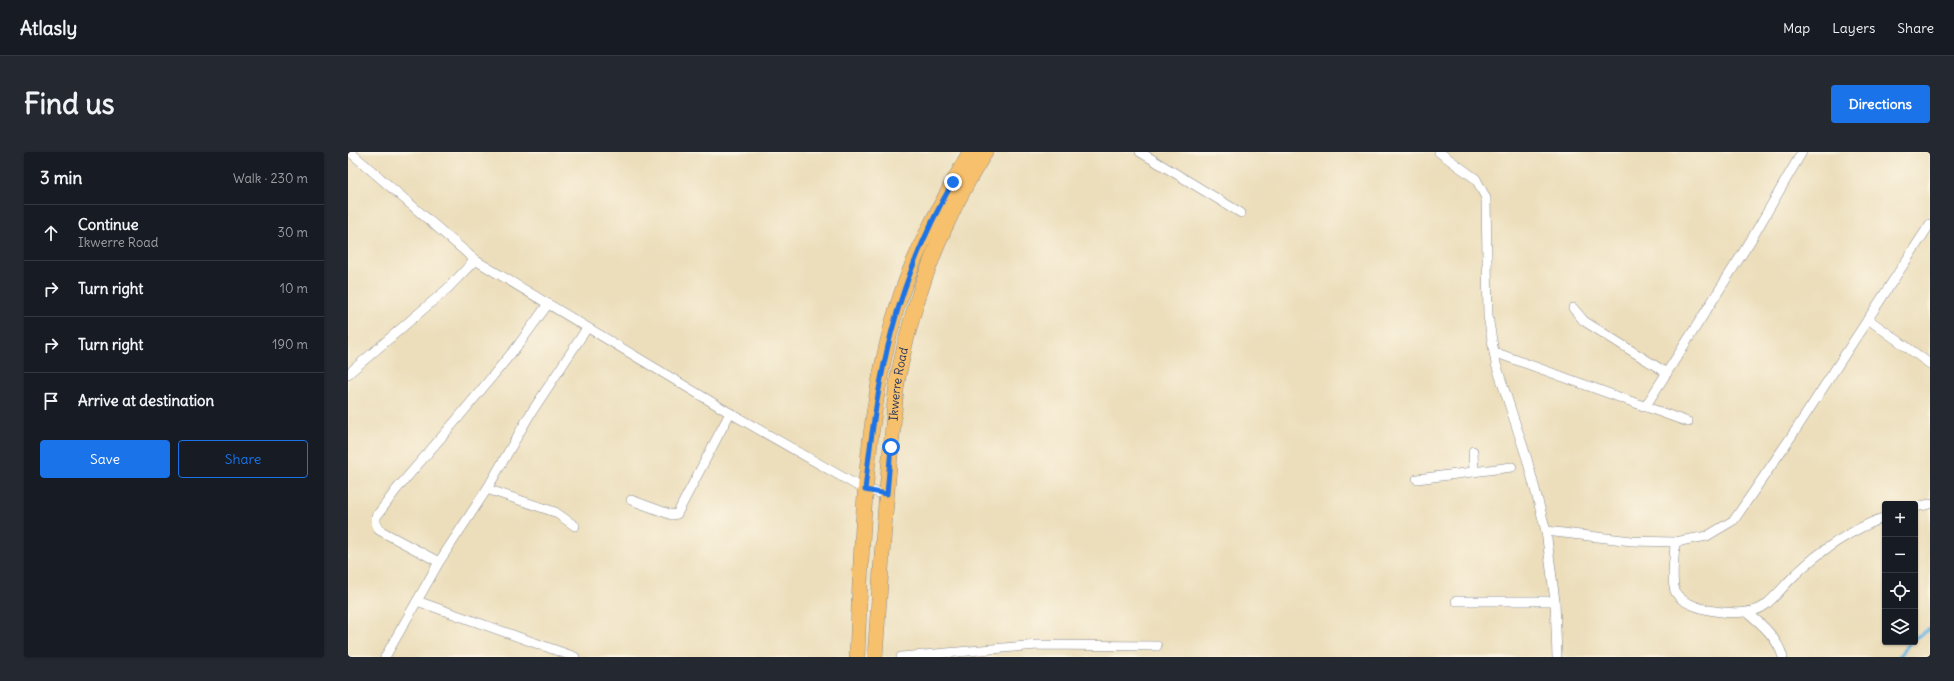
<!DOCTYPE html>
<meta charset="utf-8">
<style>
:root{--surface:#171b24;--page:#242831;--text:#f1f3f6;--muted:#9ea1a6;--line:#363941;--accent:#1a73e8}
body{margin:0;font-family:Delius,sans-serif;background:var(--page);color:var(--text)}
.controls{position:absolute;right:12px;bottom:12px;display:grid;overflow:hidden;border-radius:4px;box-shadow:0 1px 3px #0004}
.controls button{width:36px;height:36px;display:grid;place-items:center;padding:0;border:0;border-bottom:1px solid var(--line);background:var(--surface);color:var(--text);font:20px sans-serif}
.stop{position:absolute;width:12px;height:12px;margin:-9px;border:3px solid #1a73e8;border-radius:50%;background:#fff}
.stop.end{background:#1a73e8;border-color:#fff;box-shadow:0 1px 4px #0008}
.list{margin:0;padding:0;list-style:none}
h2{display:flex;justify-content:space-between;align-items:center;height:52px;margin:0;padding:0 16px;font-size:17px}
h2 small{font-size:13px;font-weight:400;color:var(--muted)}
.list li{display:grid;grid-template-columns:26px 1fr auto;gap:12px;align-items:center;box-sizing:border-box;height:56px;padding:0 16px;border-top:1px solid var(--line)}
.list b{display:block;font-size:15px;white-space:nowrap}
.list p{margin:0;font-size:13px;white-space:nowrap;color:var(--muted)}
.list em{font-size:13px;font-style:normal;color:var(--muted)}
.actions{display:flex;gap:8px;padding:12px 16px}
.actions a{flex:1;padding:9px 0;border:1px solid var(--accent);border-radius:4px;text-align:center;font-size:14px;color:var(--accent)}
.actions .main{background:var(--accent);color:#fff}
.icon{flex:none;width:22px;height:22px;fill:none;stroke:currentColor;stroke-width:2;stroke-linecap:round;stroke-linejoin:round}
.map{position:relative;flex:none;width:1582px;height:505px;overflow:hidden;border-radius:4px}
header{display:flex;align-items:center;gap:24px;box-sizing:border-box;height:56px;padding:0 20px;background:var(--surface);border-bottom:1px solid var(--line)}
header strong{font-size:19px}
nav{display:flex;gap:22px;margin-inline-start:auto;font-size:14px}
.intro{display:flex;align-items:center;justify-content:space-between;box-sizing:border-box;height:96px;padding:0 24px}
h1{margin:0;font-size:28px}
.button{padding:10px 18px;border-radius:4px;background:var(--accent);color:#fff;font-size:14px;font-weight:700}
main{display:flex;gap:24px;padding:0 24px}
aside{flex:1;background:var(--surface);border-radius:4px;box-shadow:0 1px 3px #0004}
.map>svg:first-child{display:block}
</style>
<header>
<strong>Atlasly</strong>
<nav><a>Map</a><a>Layers</a><a>Share</a></nav>
</header>
<div class="intro"><h1>Find us</h1><a class="button">Directions</a></div>
<main>
<aside>
<h2>3 min<small>Walk · 230 m</small></h2>
<ul class="list">
<li><svg class="icon" aria-label="ahead" viewBox="0 0 24 24"><path d="M12 20V5M6 11l6-6 6 6"/></svg><div><b>Continue</b><p>Ikwerre Road</p></div><em>30 m</em></li>
<li><svg class="icon" aria-label="right" viewBox="0 0 24 24"><path d="M7 20v-9h11M14 6l5 5-5 5"/></svg><div><b>Turn right</b></div><em>10 m</em></li>
<li><svg class="icon" aria-label="right" viewBox="0 0 24 24"><path d="M7 20v-9h11M14 6l5 5-5 5"/></svg><div><b>Turn right</b></div><em>190 m</em></li>
<li><svg class="icon" aria-label="arrive" viewBox="0 0 24 24"><path d="M6 21V4h12l-3 4 3 4H6"/></svg><div><b>Arrive at destination</b></div></li>
</ul>
<div class="actions"><a class="main">Save</a><a>Share</a></div>
</aside>
<div class="map">
<svg width="1582" height="505" viewBox="0 0 1582 505">
<rect width="100%" height="100%" fill="#fcf5e5"/>
<filter id="ink" filterUnits="userSpaceOnUse"><feTurbulence type="fractalNoise" baseFrequency=".025" numOctaves="2"/><feDisplacementMap in="SourceGraphic" scale="8" xChannelSelector="R" yChannelSelector="G"/><feConvolveMatrix kernelMatrix="1 2 1 2 8 2 1 2 1" color-interpolation-filters="sRGB"/></filter>
<filter id="wash" filterUnits="userSpaceOnUse"><feTurbulence type="fractalNoise" baseFrequency=".012" numOctaves="4" result="noise"/><feDisplacementMap in="SourceGraphic" scale="16" xChannelSelector="R" yChannelSelector="G"/><feGaussianBlur stdDeviation="0.9" result="paint"/><feColorMatrix in="noise" values="0 0 0 0 0 0 0 0 0 0 0 0 0 0 0 0 0 1.4 0 .05"/><feComposite in="paint" operator="in"/></filter>
<g filter="url(#wash)">
<rect width="100%" height="100%" fill="#ecdebb"/>
<g fill="none" stroke-linecap="round" stroke-linejoin="round">
<g stroke="#6bb7e4" stroke-width="3.5">
<polyline points="1567,486 1582,477"/>
<polyline points="1551,505 1562,490"/>
</g>
</g>
</g>
<g filter="url(#ink)">
<g fill="none" stroke-linecap="round" stroke-linejoin="round">
<defs>
<g id="minor">
<polyline points="2,0 127,108 382,261 517,338 539,342"/>
<polyline points="792,0 893,61"/>
<polyline points="1091,0 1128,27 1138,46 1140,164 1148,212 1179,307 1198,379 1207,449 1209,505"/>
<polyline points="1225,156 1236,169 1319,221"/>
<polyline points="1520,167 1582,212"/>
<polyline points="1146,200 1340,270"/>
<polyline points="0,222 99,137 127,108"/>
<polyline points="1297,255 1403,88 1454,0"/>
<polyline points="1125,299 1126,320"/>
<polyline points="1069,327 1164,315"/>
<polyline points="139,337 91,410 69,449 227,505"/>
<polyline points="283,348 324,363 329,362 382,261"/>
<polyline points="1567,355 1582,352"/>
<polyline points="227,374 207,360 139,337 181,264 239,176"/>
<polyline points="1198,379 1284,389 1327,390 1359,384 1386,368 1447,279 1582,72"/>
<path d="M1327 390C1327 403 1322 430 1328 441 1339 460 1399 467 1416 454 1428 445 1437 432 1448 422 1474 397 1503 378 1537 365"/>
<polyline points="91,410 31,378 28,371 28,365 48,338 110,266 171,192 200,152"/>
<polyline points="1108,449 1207,449"/>
<path d="M1400 461C1415 473 1429 486 1435 505"/>
<polyline points="37,505 69,449"/>
<polyline points="553,505 689,493 809,494"/>
</g>
<g id="primary">
<path d="M509 505C514 387 515 266 550 152 567 98 594 50 622 0"/>
<path id="s1" d="M527 505C532 435 536 364 543 294 546 271 546 247 550 225 565 146 595 68 637 0"/>
</g>
</defs>
<use href="#minor" stroke="#84868c" stroke-width="10"/>
<use href="#primary" stroke="#84868c" stroke-width="16"/>
<use href="#minor" stroke="#fff" stroke-width="9"/>
<use href="#primary" stroke="#f7c06c" stroke-width="15"/>
</g>
</g>
<g fill="none" stroke-linecap="round" stroke-linejoin="round" filter="url(#ink)">
<path stroke="#1a73e8" stroke-width="5" d="M543 295 539 342 517 338C529 224 547 131 605 30"/>
</g>
<g text-anchor="middle" stroke-width="3.5" stroke-linejoin="round" paint-order="stroke">
<g font-size="12" fill="#1b2f5e" stroke="#fcf5e5">
<text dy="4" stroke="none"><textPath href="#s1" startOffset="274">Ikwerre Road</textPath></text>
</g>
</g>
</svg>
<div class="controls">
<button>+</button>
<button>−</button>
<button><svg class="icon" aria-label="locate" viewBox="0 0 24 24"><circle cx="12" cy="12" r="6"/><path d="M12 2v4M12 18v4M2 12h4M18 12h4"/></svg></button>
<button><svg class="icon" aria-label="layers" viewBox="0 0 24 24"><path d="M12 4l9 5-9 5-9-5zM3 14l9 5 9-5"/></svg></button>
</div>
<div class="stop" style="left:543px;top:295px"></div>
<div class="stop end" style="left:605px;top:30px"></div>
</div>
</main>
